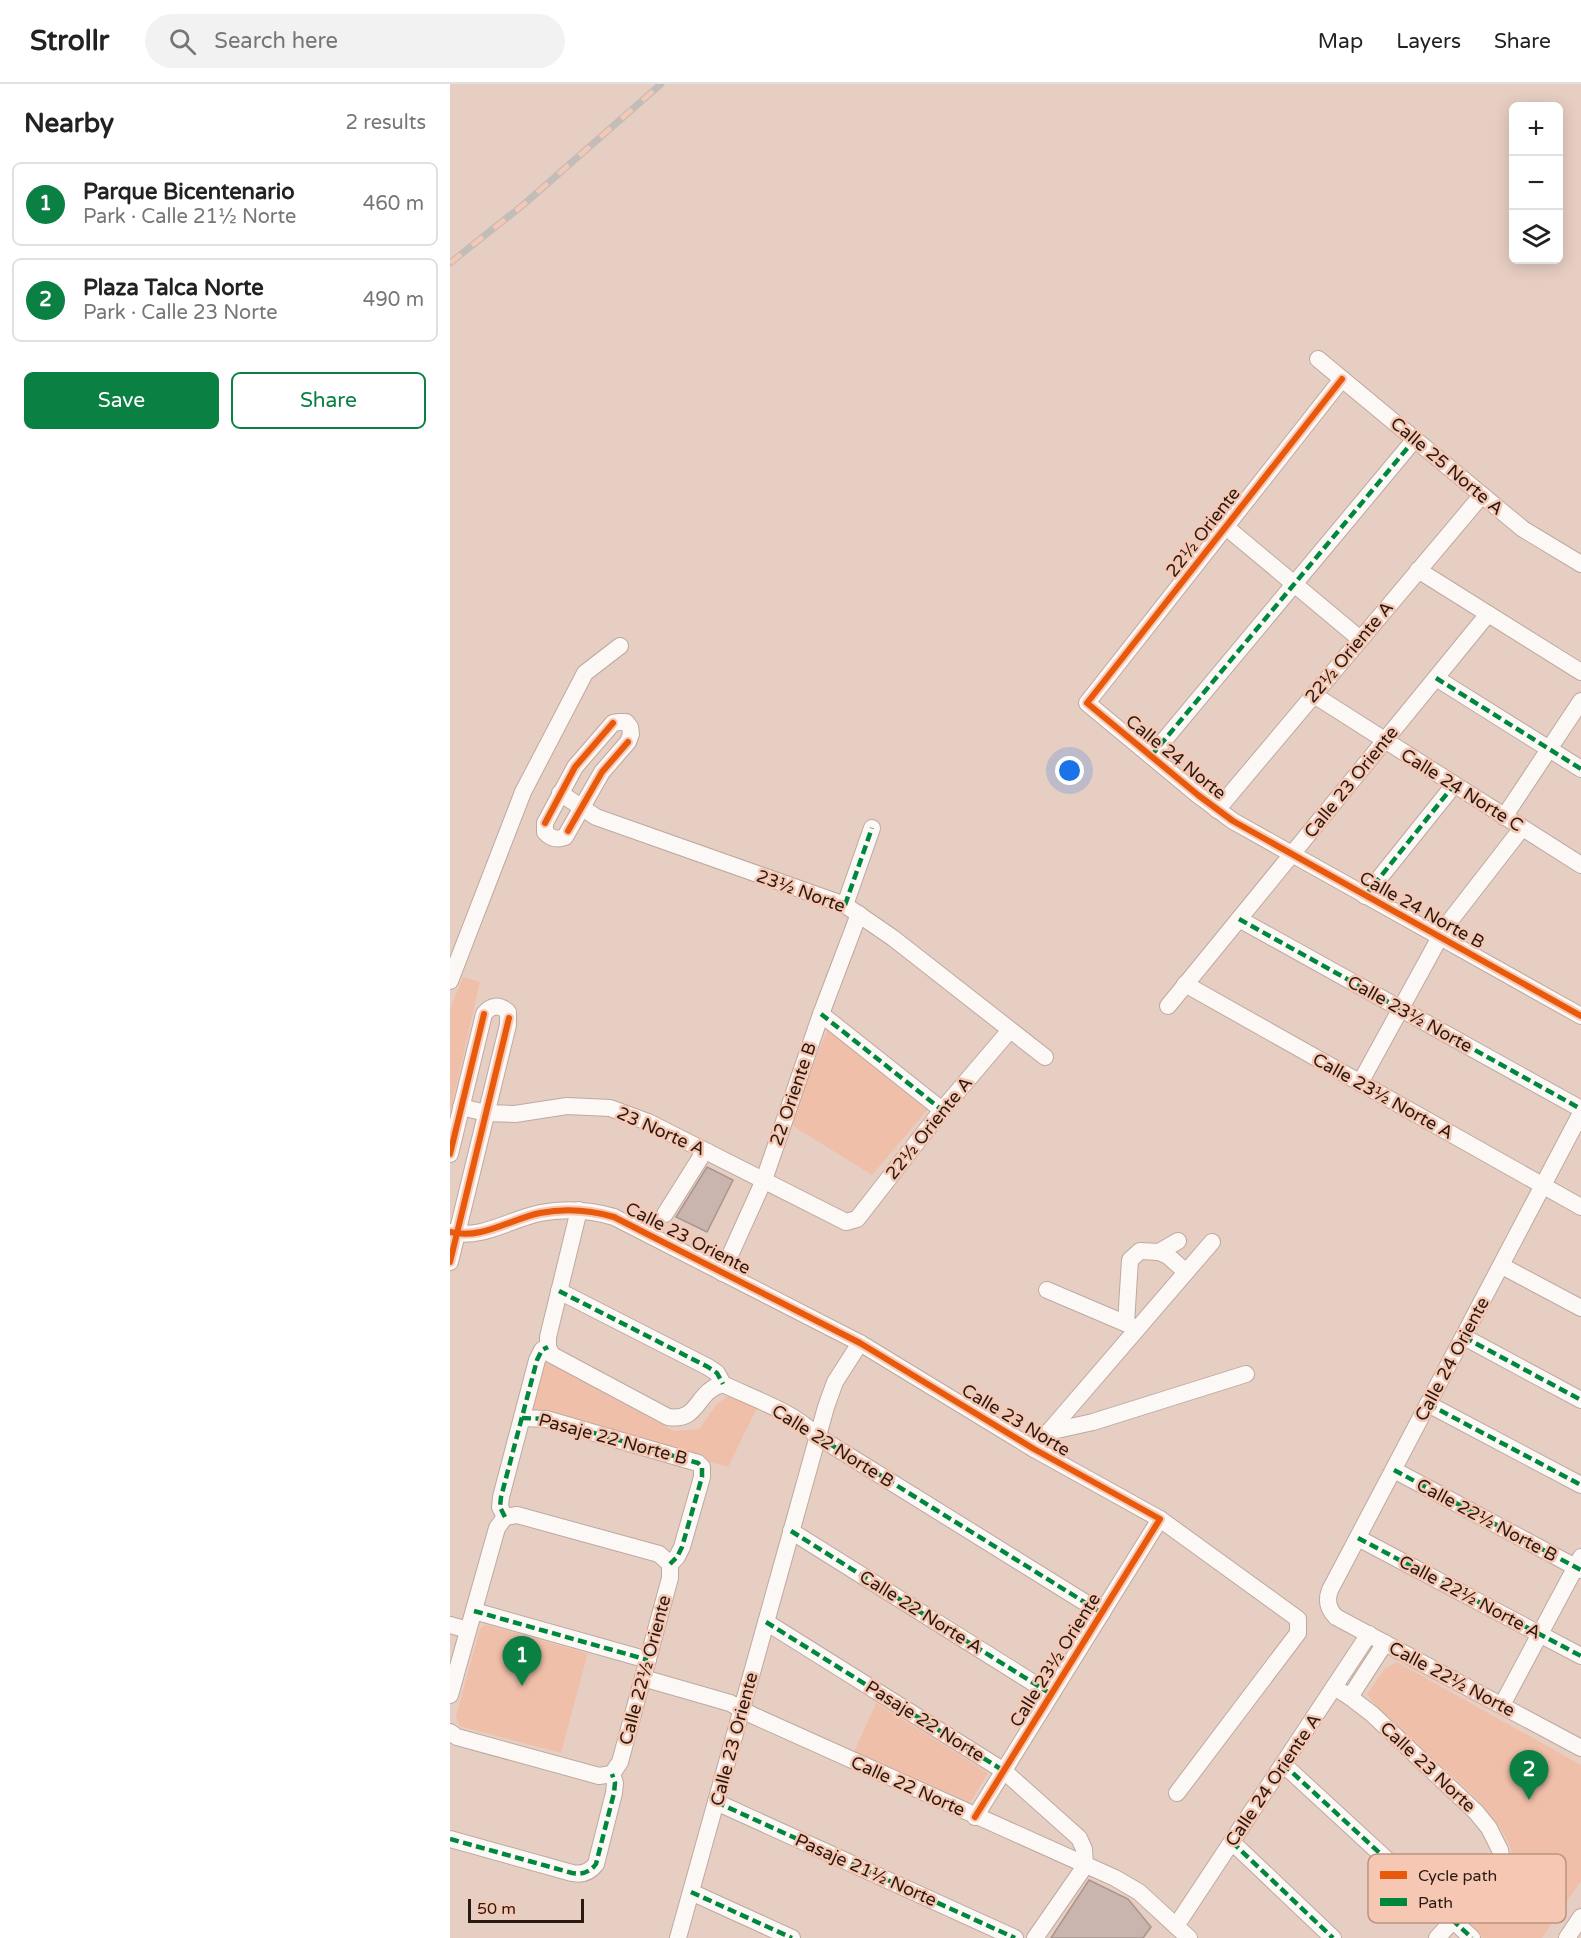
<!DOCTYPE html>
<meta charset="utf-8">
<style>
:root{--surface:#fff;--page:#f2f2f2;--text:#222;--muted:#767676;--line:#e0e0e0;--accent:#0b8043}
body{margin:0;font-family:"Varela Round",sans-serif;background:var(--page);color:var(--text)}
.controls{position:absolute;right:18px;top:18px;display:grid;overflow:hidden;border-radius:9px;box-shadow:0 3px 15px #0003}
.controls button{width:54px;height:54px;display:grid;place-items:center;padding:0;border:0;border-bottom:2px solid var(--line);background:var(--surface);color:var(--text);font:30px sans-serif}
.scale{position:absolute;left:18px;bottom:15px;width:116px;box-sizing:border-box;padding-left:6px;border:3px solid #2a1a12;border-top:0;font-size:16px;line-height:21px;white-space:nowrap;color:#2a1a12;-webkit-text-stroke:4px #f6c8b4;paint-order:stroke}
.you{position:absolute;left:620px;top:687px;width:21px;height:21px;margin:-15px;border:4px solid #fff;border-radius:50%;background:#1a73e8;box-shadow:0 0 0 9px #1a73e833}
.badge{display:grid;place-items:center;width:39px;height:39px;border-radius:50%;background:var(--accent);color:#fff;font-size:20px;font-weight:700}
.pin{position:absolute;translate:-50% -50px;filter:drop-shadow(0 2px 3px #0008)}
.pin::after{content:'';position:absolute;top:32px;width:21px;height:18px;background:inherit;clip-path:polygon(0 0,100% 0,50% 100%)}
.list{margin:0;padding:0;list-style:none}
h2{display:flex;justify-content:space-between;align-items:center;height:78px;margin:0;padding:0 24px;font-size:26px}
h2 small{font-size:20px;font-weight:400;color:var(--muted)}
.list li{display:grid;grid-template-columns:39px 1fr auto;gap:18px;align-items:center;box-sizing:border-box;height:84px;margin:0 12px 12px;padding:0 12px;border:2px solid var(--line);border-radius:9px}
.list b{display:block;font-size:22px;white-space:nowrap}
.list p{margin:0;font-size:20px;white-space:nowrap;color:var(--muted)}
.list em{font-size:20px;font-style:normal;color:var(--muted)}
.actions{display:flex;gap:12px;padding:18px 24px}
.actions a{flex:1;padding:14px 0;border:2px solid var(--accent);border-radius:9px;text-align:center;font-size:21px;color:var(--accent)}
.actions .main{background:var(--accent);color:#fff}
.icon{flex:none;width:33px;height:33px;fill:none;stroke:currentColor;stroke-width:2;stroke-linecap:round;stroke-linejoin:round}
.map{position:relative;flex:none;width:1131px;height:1854px;overflow:hidden}
header{display:flex;align-items:center;gap:36px;box-sizing:border-box;height:84px;padding:0 30px;background:var(--surface);border-bottom:2px solid var(--line)}
header strong{font-size:28px}
nav{display:flex;gap:33px;margin-inline-start:auto;font-size:21px}
.search{width:420px;height:54px;background:var(--page);display:flex;align-items:center;gap:15px;box-sizing:border-box;padding:0 21px;border-radius:33px;color:var(--muted);font-size:22px}
main{display:flex}
aside{flex:1;background:var(--surface)}
.map>svg:first-child{display:block}
</style>
<header>
<strong>Strollr</strong>
<div class="search"><svg class="icon" aria-label="search" viewBox="0 0 24 24"><circle cx="10" cy="10" r="6"/><path d="M15 15l6 6"/></svg>Search here</div>
<nav><a>Map</a><a>Layers</a><a>Share</a></nav>
</header>
<main>
<aside>
<h2>Nearby<small>2 results</small></h2>
<ul class="list">
<li><span class="badge">1</span><div><b>Parque Bicentenario</b><p>Park · Calle 21½ Norte</p></div><em>460 m</em></li>
<li><span class="badge">2</span><div><b>Plaza Talca Norte</b><p>Park · Calle 23 Norte</p></div><em>490 m</em></li>
</ul>
<div class="actions"><a class="main">Save</a><a>Share</a></div>
</aside>
<div class="map">
<svg width="1131" height="1854" viewBox="0 0 1131 1854">
<rect width="100%" height="100%" fill="#e7cec3"/>
<g fill="#f0bfa9">
<polygon points="13,893 30,898 0,1030 0,925"/>
<polygon points="379,941 479,1024 422,1091 340,1040"/>
<polygon points="94,1276 224,1347 249,1345 267,1320 282,1309 307,1324 278,1383 81,1327"/>
<polygon points="34,1541 38,1541 136,1569 137,1572 111,1669 9,1642 6,1632 30,1545"/>
<path d="M947 1578 1131 1681V1797L1092 1854H1033L1019 1841 1020 1832C1032 1819 1056 1798 1061 1782 1076 1736 940 1647 917 1610L935 1585Z"/>
<polygon points="426,1619 538,1689 520,1719 404,1668"/>
</g>
<g fill="#c9b5ad" stroke="#a8958e" stroke-width="1.5">
<polygon points="257,1083 283,1096 257,1148 226,1133"/>
<polygon points="639,1796 678,1815 701,1843 693,1854 601,1854"/>
</g>
<g fill="none" stroke-linecap="round" stroke-linejoin="round">
<defs>
<g id="minor">
<polyline points="868,275 1073,445 1131,480"/>
<polyline points="892,295 637,619 748,711 783,737 1131,932"/>
<polyline points="776,443 910,555"/>
<polyline points="968,486 1131,588"/>
<polyline points="986,594 1131,685"/>
<polyline points="864,611 1131,781"/>
<path d="M169 638H176L180 643 181 650 178 658 152 688 115 753C107 756 101 755 95 748V739L125 683 163 639Z"/>
<polyline points="701,672 965,355"/>
<polyline points="110,709 146,733 395,821 443,854 595,973"/>
<polyline points="767,726 1032,411"/>
<polyline points="1054,733 1131,617"/>
<polyline points="915,812 1004,701"/>
<polyline points="395,821 422,744"/>
<polyline points="789,835 1131,1025"/>
<polyline points="0,897 73,708 135,589 170,562"/>
<polyline points="735,900 1131,1123"/>
<polyline points="718,922 1038,530"/>
<polyline points="371,930 492,1026"/>
<polyline points="910,999 996,842 1072,744"/>
<polyline points="11,1023 36,1029 65,1030 117,1022 160,1024 198,1038 396,1138 407,1135 492,1026 560,946"/>
<path d="M1131 1029 880 1506C876 1516 878 1525 886 1533L1131 1664"/>
<path d="M0 1070 34 930C41 921 49 920 58 928V941L0 1178"/>
<path d="M129 1126 98 1253V1263L102 1271 218 1333C250 1338 245 1307 273 1300"/>
<polyline points="215,1130 254,1068 258,1068"/>
<path d="M0 1148C31 1156 61 1135 90 1129 116 1124 140 1126 164 1133L410 1259 584 1365 710 1435 848 1535V1549L727 1709"/>
<polyline points="709,1168 718,1172 736,1188"/>
<polyline points="1052,1182 1131,1224"/>
<polyline points="272,1189 314,1096 371,930 409,830"/>
<polyline points="597,1206 684,1243"/>
<path d="M109 1207 258 1283 267 1289 273 1300C304 1315 342 1327 367 1352L652 1529"/>
<polyline points="676,1239 680,1176 690,1167 709,1168 728,1157"/>
<polyline points="1014,1253 1131,1316"/>
<polyline points="978,1320 1131,1401"/>
<polyline points="72,1334 96,1335 248,1379 252,1383 252,1393 232,1463 227,1473 220,1480"/>
<polyline points="598,1348 643,1338 796,1290"/>
<polyline points="584,1365 762,1158"/>
<polyline points="944,1386 1131,1486"/>
<polyline points="55,1433 67,1431 209,1470 220,1480 220,1494 170,1678 162,1690"/>
<polyline points="55,1433 50,1423 51,1413 87,1276 92,1266 98,1263"/>
<polyline points="341,1447 601,1610"/>
<polyline points="908,1454 1131,1572"/>
<polyline points="24,1527 198,1576"/>
<polyline points="316,1538 554,1687 629,1754 634,1765 635,1782 585,1854"/>
<polyline points="0,1541 18,1546"/>
<polyline points="193,1594 280,1619 302,1631 665,1794 689,1808 739,1854"/>
<polyline points="884,1603 900,1613 922,1630 1026,1728 1039,1744 1050,1766 1052,1777 1047,1788 987,1854"/>
<polyline points="0,1611 47,1444 55,1433"/>
<polyline points="900,1613 935,1559"/>
<polyline points="1052,1621 1131,1473"/>
<polyline points="0,1648 7,1653 149,1692 162,1690"/>
<polyline points="833,1680 1022,1854"/>
<polyline points="266,1718 565,1854"/>
<polyline points="525,1733 710,1435"/>
<path d="M0 1755 122 1789C132 1791 140 1788 146 1780L164 1709 165 1699 162 1690"/>
<polyline points="782,1758 883,1854"/>
<polyline points="241,1808 342,1854"/>
<polyline points="726,1842 919,1550"/>
<polyline points="228,1854 376,1323 385,1298 410,1259"/>
<polyline points="1117,1854 1131,1833"/>
</g>
</defs>
<use href="#minor" stroke="#bda9a0" stroke-width="18"/>
<use href="#minor" stroke="#fbf8f6" stroke-width="16"/>
<defs>
<polyline id="rail" points="0,179 73,121 211,0"/>
</defs>
<use href="#rail" stroke="#c3bdba" stroke-width="7"/>
<use href="#rail" stroke="#f6c8b4" stroke-width="4.5" stroke-dasharray="14" stroke-linecap="butt"/>
<g stroke="#00873e" stroke-width="4.5" stroke-dasharray="9 4.5" stroke-linecap="butt">
<polyline points="986,594 1131,685"/>
<polyline points="701,672 965,355"/>
<polyline points="915,812 1004,701"/>
<polyline points="395,821 422,744"/>
<polyline points="789,835 1131,1025"/>
<polyline points="371,930 492,1026"/>
<polyline points="109,1207 258,1283 267,1289 273,1300"/>
<polyline points="1014,1253 1131,1316"/>
<polyline points="978,1320 1131,1401"/>
<polyline points="72,1334 96,1335 248,1379 252,1383 252,1393 232,1463 227,1473 220,1480"/>
<polyline points="367,1352 652,1529"/>
<polyline points="944,1386 1131,1486"/>
<polyline points="55,1433 50,1423 51,1413 87,1276 92,1266 98,1263"/>
<polyline points="341,1447 601,1610"/>
<polyline points="908,1454 1131,1572"/>
<polyline points="24,1527 198,1576"/>
<polyline points="316,1538 554,1687"/>
<polyline points="833,1680 1022,1854"/>
<polyline points="266,1718 565,1854"/>
<path d="M0 1755 122 1789C132 1791 140 1788 146 1780L164 1709 165 1699 162 1690"/>
<polyline points="782,1758 883,1854"/>
<polyline points="241,1808 342,1854"/>
</g>
<defs>
<g id="cycleway">
<polyline points="892,295 637,619 748,711 783,737 1131,932"/>
<polyline points="95,739 125,683 163,639"/>
<polyline points="118,747 152,688 178,658"/>
<polyline points="0,1070 34,930"/>
<path d="M0 1148C31 1156 61 1135 90 1129 116 1124 140 1126 164 1133L410 1259 584 1365 710 1435 525 1733"/>
<polyline points="0,1178 59,934"/>
</g>
</defs>
<use href="#cycleway" stroke="#f6c8b4" stroke-width="10"/>
<use href="#cycleway" stroke="#e8590c" stroke-width="6"/>
</g>
<g text-anchor="middle" stroke-width="5" stroke-linejoin="round" paint-order="stroke">
<g font-size="18" fill="#2a1a12" stroke="#f6c8b4">
<text transform="translate(997 382) rotate(40)" y="6">Calle 25 Norte A</text>
<text transform="translate(753 448) rotate(-52)" y="6">22½ Oriente</text>
<text transform="translate(899 568) rotate(-50)" y="6">22½ Oriente A</text>
<text transform="translate(726 673) rotate(39)" y="6">Calle 24 Norte</text>
<text transform="translate(901 698) rotate(-51)" y="6">Calle 23 Oriente</text>
<text transform="translate(1012 706) rotate(32)" y="6">Calle 24 Norte C</text>
<text transform="translate(351 807) rotate(20)" y="6">23½ Norte</text>
<text transform="translate(972 826) rotate(29)" y="6">Calle 24 Norte B</text>
<text transform="translate(960 930) rotate(29)" y="6">Calle 23½ Norte</text>
<text transform="translate(343 1010) rotate(-71)" y="6">22 Oriente B</text>
<text transform="translate(933 1012) rotate(29)" y="6">Calle 23½ Norte A</text>
<text transform="translate(479 1044) rotate(-51)" y="6">22½ Oriente A</text>
<text transform="translate(211 1047) rotate(24)" y="6">23 Norte A</text>
<text transform="translate(238 1154) rotate(27)" y="6">Calle 23 Oriente</text>
<text transform="translate(1002 1275) rotate(-62)" y="6">Calle 24 Oriente</text>
<text transform="translate(566 1336) rotate(31)" y="6">Calle 23 Norte</text>
<text transform="translate(163 1355) rotate(15)" y="6">Pasaje 22 Norte B</text>
<text transform="translate(383 1362) rotate(32)" y="6">Calle 22 Norte B</text>
<text transform="translate(1037 1436) rotate(28)" y="6">Calle 22½ Norte B</text>
<text transform="translate(1020 1513) rotate(28)" y="6">Calle 22½ Norte A</text>
<text transform="translate(471 1528) rotate(32)" y="6">Calle 22 Norte A</text>
<text transform="translate(605 1576) rotate(-58)" y="6">Calle 23½ Oriente</text>
<text transform="translate(195 1586) rotate(-75)" y="6">Calle 22½ Oriente</text>
<text transform="translate(1002 1595) rotate(28)" y="6">Calle 22½ Norte</text>
<text transform="translate(475 1637) rotate(32)" y="6">Pasaje 22 Norte</text>
<text transform="translate(284 1655) rotate(-75)" y="6">Calle 23 Oriente</text>
<text transform="translate(978 1683) rotate(43)" y="6">Calle 23 Norte</text>
<text transform="translate(823 1696) rotate(-56)" y="6">Calle 24 Oriente A</text>
<text transform="translate(458 1702) rotate(24)" y="6">Calle 22 Norte</text>
<text transform="translate(416 1786) rotate(24)" y="6">Pasaje 21½ Norte</text>
</g>
</g>
<rect x="918" y="1770" width="198" height="69" rx="9" fill="#f6c8b4" stroke="#b99483" stroke-width="1.5"/>
<rect x="930" y="1787" width="27" height="8" fill="#e8590c"/>
<rect x="930" y="1814" width="27" height="8" fill="#00873e"/>
<g font-size="16" fill="#2a1a12">
<text x="968" y="1797">Cycle path</text>
<text x="968" y="1824">Path</text>
</g>
</svg>
<div class="controls">
<button>+</button>
<button>−</button>
<button><svg class="icon" aria-label="layers" viewBox="0 0 24 24"><path d="M12 4l9 5-9 5-9-5zM3 14l9 5 9-5"/></svg></button>
</div>
<div class="scale">50 m</div>
<div class="you"></div>
<div class="pin badge" style="left:72px;top:1602px">1</div>
<div class="pin badge" style="left:1079px;top:1716px">2</div>
</div>
</main>
